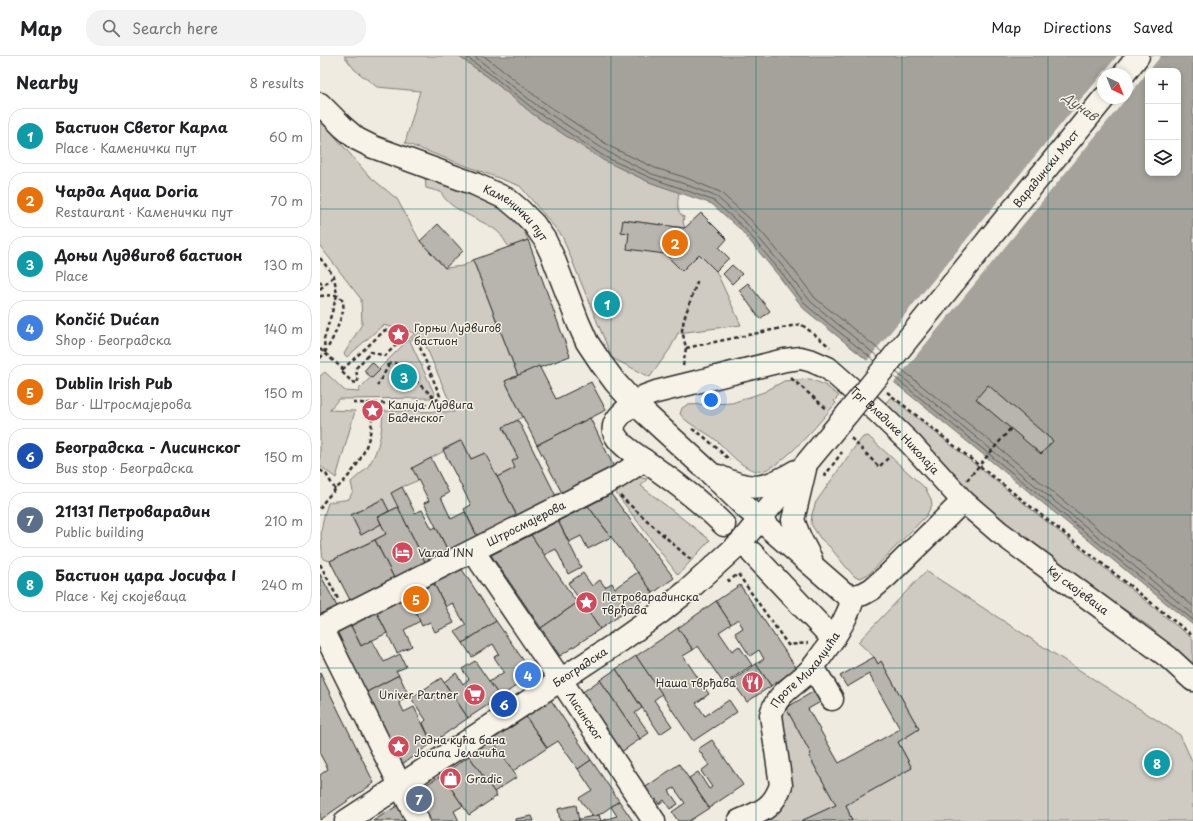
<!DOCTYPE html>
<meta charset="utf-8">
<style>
:root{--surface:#fff;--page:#f2f2f2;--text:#202124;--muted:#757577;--line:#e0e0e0;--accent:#ea580c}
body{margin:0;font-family:"Playpen Sans",sans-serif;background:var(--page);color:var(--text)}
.controls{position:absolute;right:12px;top:12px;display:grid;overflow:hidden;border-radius:8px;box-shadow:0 2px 6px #0003}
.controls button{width:36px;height:36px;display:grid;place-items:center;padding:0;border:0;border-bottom:1px solid var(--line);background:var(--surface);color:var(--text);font:20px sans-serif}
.compass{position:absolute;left:777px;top:12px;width:36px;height:36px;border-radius:50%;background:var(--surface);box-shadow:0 2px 6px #0003;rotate:137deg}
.you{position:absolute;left:391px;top:344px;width:14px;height:14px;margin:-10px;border:3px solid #fff;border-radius:50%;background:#1a73e8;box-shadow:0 0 0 6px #1a73e833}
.badge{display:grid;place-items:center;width:26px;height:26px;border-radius:50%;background:var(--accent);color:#fff;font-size:13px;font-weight:700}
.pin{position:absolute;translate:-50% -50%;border:2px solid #fff;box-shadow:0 1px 4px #0006}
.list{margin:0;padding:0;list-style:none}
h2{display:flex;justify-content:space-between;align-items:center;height:52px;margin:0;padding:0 16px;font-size:17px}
h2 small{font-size:13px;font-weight:400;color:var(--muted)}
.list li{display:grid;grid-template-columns:26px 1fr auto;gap:12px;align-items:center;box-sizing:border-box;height:56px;margin:0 8px 8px;padding:0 8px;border:1px solid var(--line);border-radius:16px}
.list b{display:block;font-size:15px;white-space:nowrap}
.list p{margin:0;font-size:13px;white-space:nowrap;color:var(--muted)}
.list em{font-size:13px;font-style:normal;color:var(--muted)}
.icon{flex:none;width:22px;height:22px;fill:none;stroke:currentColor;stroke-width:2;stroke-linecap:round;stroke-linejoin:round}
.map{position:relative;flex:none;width:873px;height:765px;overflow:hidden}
header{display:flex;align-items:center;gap:24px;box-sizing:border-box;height:56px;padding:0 20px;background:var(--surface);border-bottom:1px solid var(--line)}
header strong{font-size:19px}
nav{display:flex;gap:22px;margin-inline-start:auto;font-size:14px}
.search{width:280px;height:36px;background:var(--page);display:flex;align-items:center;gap:10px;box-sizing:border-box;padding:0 14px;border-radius:16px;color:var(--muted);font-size:15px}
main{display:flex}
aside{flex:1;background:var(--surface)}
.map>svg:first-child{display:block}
</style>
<header>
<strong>Map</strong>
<div class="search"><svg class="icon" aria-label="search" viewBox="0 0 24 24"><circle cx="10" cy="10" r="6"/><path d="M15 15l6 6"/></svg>Search here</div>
<nav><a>Map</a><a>Directions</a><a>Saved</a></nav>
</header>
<main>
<aside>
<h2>Nearby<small>8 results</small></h2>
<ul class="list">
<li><span class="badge" style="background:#0f9aa8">1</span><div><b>Бастион Светог Карла</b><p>Place · Каменички пут</p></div><em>60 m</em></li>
<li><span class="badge" style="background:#e8710a">2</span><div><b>Чарда Aqua Doria</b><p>Restaurant · Каменички пут</p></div><em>70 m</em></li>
<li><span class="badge" style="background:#0f9aa8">3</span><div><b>Доњи Лудвигов бастион</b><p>Place</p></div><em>130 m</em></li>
<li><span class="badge" style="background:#3f7fe0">4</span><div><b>Končić Dućan</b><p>Shop · Београдска</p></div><em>140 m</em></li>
<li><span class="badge" style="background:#e8710a">5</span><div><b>Dublin Irish Pub</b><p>Bar · Штросмајерова</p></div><em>150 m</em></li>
<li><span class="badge" style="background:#1a4fb4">6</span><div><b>Београдска - Лисинског</b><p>Bus stop · Београдска</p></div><em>150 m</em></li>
<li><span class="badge" style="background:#5c6f8a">7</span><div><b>21131 Петроварадин</b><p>Public building</p></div><em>210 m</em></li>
<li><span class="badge" style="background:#0f9aa8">8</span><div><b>Бастион цара Јосифа I</b><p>Place · Кеј скојеваца</p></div><em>240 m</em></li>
</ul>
</aside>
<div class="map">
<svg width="873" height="765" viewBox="0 0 873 765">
<rect width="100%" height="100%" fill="#efebe0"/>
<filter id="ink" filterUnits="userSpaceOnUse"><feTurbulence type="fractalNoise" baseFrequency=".025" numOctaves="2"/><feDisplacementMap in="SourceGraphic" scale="8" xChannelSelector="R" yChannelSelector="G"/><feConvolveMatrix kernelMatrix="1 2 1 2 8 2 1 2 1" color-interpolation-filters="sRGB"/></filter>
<g filter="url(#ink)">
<g fill="#cfcbc2" stroke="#7d7b76">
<path d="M24 0H138L168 21 214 59 283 104 329 126 359 136C358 145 355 156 364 161L363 166 365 172 303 164 302 176 309 177 345 198 362 215 379 198 396 215 421 269 358 277 350 293 330 321 292 302 242 180 200 130 85 87 100 35 57 31 35 14Z"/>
<path d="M0 63 48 119 77 143 100 185 125 212 143 210 153 204 198 320 185 325 203 361 183 372 198 402 195 412 177 421 165 397 151 403 142 384 123 393 124 395 93 412 99 424 82 431 78 451 69 455 63 443 31 459 41 479 61 468 66 478 10 505 3 503C0 479 0 470 8 447 15 444 22 445 29 443L33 435 31 426C37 420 45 415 49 409 60 392 62 374 63 355L134 356 100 276 90 285 115 339 112 342 19 343 9 354 35 355 16 422 0 410V320L5 316 25 335 39 336V333L51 321 52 322 60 314 59 313 95 277 63 269 27 301 24 298 42 268 41 243 0 190Z"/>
<path d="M105 120C135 129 197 151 208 184L189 191C185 186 182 179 177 175 162 163 129 155 121 136L106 132Z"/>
<path d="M490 323 505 329 519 340 514 345 516 347C502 363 457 420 436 415 420 411 408 395 397 385 386 375 369 370 360 358L362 352 367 349 412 347 444 336 464 325Z"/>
<polygon points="571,341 873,583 873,613 830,571 743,511 683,473 560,353"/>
<polygon points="548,380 605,432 611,443 612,449 606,460 550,517 541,522 535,521 526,511 510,491 500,482 491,468 492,458 496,446 534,392 543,381"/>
<polygon points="318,421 327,423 321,430 390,484 358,519 293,433"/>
<polygon points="606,515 860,679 873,707 873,765 532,765 526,749 592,712 578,686 599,673 561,605 558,608 554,601 538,586"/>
<polygon points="457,650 466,652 491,698 489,700 516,749 481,765 433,765 456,746"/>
</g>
<path fill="#a4a29a" stroke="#74726e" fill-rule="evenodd" d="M138 0H873V569L484 253 458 219 420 173 392 148 329 126 283 104 214 59 168 21ZM828 15H858V117H828ZM783 18H807V42H783Z"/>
<path fill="#efebe0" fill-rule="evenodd" d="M797 0H841L573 328 546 306ZM783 18H807V42H783Z"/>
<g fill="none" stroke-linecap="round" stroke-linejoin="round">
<g stroke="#5b5b57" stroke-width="1">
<polyline points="145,0 170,18 216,55 285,101 331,122 360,132 394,145 423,171 461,216 487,250 555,305"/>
<polyline points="154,0 219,51 288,96 332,118 362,127 397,141 427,168 465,213 491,246 558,301"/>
<polyline points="164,0 223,46 291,91 335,112 364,121 400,136 431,164 470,209 495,242 562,296"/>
<polyline points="580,312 873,550"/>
<polyline points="576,316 873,558"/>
<polyline points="573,320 873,564"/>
</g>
</g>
<g fill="#b8b5ae" stroke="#2b2b2b">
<polygon points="381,157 407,183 399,192 409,202 396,215 379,198 362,215 345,198 307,193 309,177 301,176 303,164 365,172"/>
<polygon points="118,168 143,195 125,212 100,185"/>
<polygon points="208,184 250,300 198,320 153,204"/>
<polygon points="412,209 422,218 412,228 403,218"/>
<polygon points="428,227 450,255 440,263 419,234"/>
<polygon points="52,306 60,314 52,322 44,315"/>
<polygon points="219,310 236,343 271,326 286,354 217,389 185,325"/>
<polygon points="668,329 733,385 721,398 656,343"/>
<polygon points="270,362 295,413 243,439 217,389"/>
<polygon points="198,364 237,442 198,462 177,421 195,412 192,405 198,402 183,371"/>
<polygon points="142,384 151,403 165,397 198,462 158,482 144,453 151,449 123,394"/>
<polygon points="111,402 129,437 121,441 131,463 145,456 158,482 129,497 104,447 109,445 92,412"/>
<polygon points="82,431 95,457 102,454 112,473 116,471 129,497 106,508 71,437"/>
<polygon points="291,438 354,522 333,537 268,450"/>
<polygon points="63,443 69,455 58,461 61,468 41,479 31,459"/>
<polygon points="268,450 291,481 268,493 261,480 249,486 238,465"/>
<polygon points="78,451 106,508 75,524 55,484 66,478 58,461"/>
<polygon points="238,465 261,511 248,518 236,493 224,499 211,479"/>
<polygon points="211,479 257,547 221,572 171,499"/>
<polygon points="55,484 75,524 31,546 10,505"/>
<polygon points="141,512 176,565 143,587 135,576 146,569 132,547 126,551 113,526"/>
<polygon points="318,516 333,537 280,573 248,527 263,517 272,530 280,524 285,531 292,527 295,532"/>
<polygon points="0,518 20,556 0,566"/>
<polygon points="113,526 134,567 115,576 110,566 102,570 87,539"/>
<polygon points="420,529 477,613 451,630 436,608 444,603 439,594 430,600 415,577 423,572 418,563 411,568 396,545"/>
<polygon points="87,539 100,565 84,574 92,590 77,597 56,555"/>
<polygon points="396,545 411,568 399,576 412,595 419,590 432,609 404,628 378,590 373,594 358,572"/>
<polygon points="257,547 262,554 266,552 280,573 240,600 221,572"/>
<polygon points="56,555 67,577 41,590 30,568"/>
<polygon points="176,565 213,618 180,641 169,626 184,616 174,601 179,598 173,588 152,601 143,587"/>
<polygon points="30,568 41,590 52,584 64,606 80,598 86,611 76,615 79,619 45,637 15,576"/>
<polygon points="358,572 373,594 363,600 389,638 376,647 385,660 409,644 417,656 373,685 316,600"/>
<polygon points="316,600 342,638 334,644 352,670 340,678 296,613"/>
<polygon points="554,601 558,608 561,605 599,673 578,686 592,712 526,749 532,765 481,765 516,749 489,700 491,698 466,652 496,634 502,645 488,653 519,707 580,673 549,618 527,631 520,620"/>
<polygon points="155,605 180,641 148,662 124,626 136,617 143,628 149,623 142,613"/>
<polygon points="436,608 451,630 427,646 412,625"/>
<polygon points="296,613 322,652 315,657 329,677 320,683 280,624"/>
<polygon points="0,617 54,727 0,764 0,719 8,713 0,698"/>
<polygon points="79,619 89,640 79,646 84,656 94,651 112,687 81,709 45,637"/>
<polygon points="121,622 148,662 112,687 103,667 106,664 91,642"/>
<polygon points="280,624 320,683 297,699 257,640"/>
<polygon points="231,644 271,704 258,713 238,685 227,692 206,661"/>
<polygon points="206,661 227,692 193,715 172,684"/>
<polygon points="172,684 197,721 174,736 149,700"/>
<polygon points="392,684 423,729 389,752 369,722 378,716 389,733 392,731 381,715 389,709 378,693"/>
<polygon points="149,700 177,740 149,759 122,719"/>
<polygon points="271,704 299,745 279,759 272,760 259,742 272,734 258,713"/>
<polygon points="359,708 389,752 369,765 358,765 352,756 365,747 354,732 349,735 358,748 350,753 344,744 339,748 336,743 332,747 323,733"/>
<polygon points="122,719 143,750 134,755 139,765 109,765 94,736"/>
<polygon points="299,745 313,765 281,765 297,760 291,751"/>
<polygon points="80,748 88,765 53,765"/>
<polygon points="256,749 259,765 240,765 238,753"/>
<polygon points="279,759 281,765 259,765 259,763"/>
<polygon points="212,760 214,765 195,765 195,763"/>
</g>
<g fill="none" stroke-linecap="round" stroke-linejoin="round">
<defs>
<g id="minor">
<path d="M314 347C307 353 291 364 294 376 298 390 324 403 335 412 359 429 383 448 404 469"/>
<path id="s1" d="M153 495 240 623 334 765"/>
<polyline points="432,497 513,583"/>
<path id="s2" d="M0 572 298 421 324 404"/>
<polyline points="2,572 98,765"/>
<polyline points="493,611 512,643"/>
<path id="s3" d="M419 765C440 756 453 753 461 729L451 659C456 636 479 628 493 611 510 588 526 567 534 540"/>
</g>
<g id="major">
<polyline points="804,18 818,0"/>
<path id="s4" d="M0 48 23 71 37 83 53 91 155 128 187 143 200 154 214 168 225 184 233 201 258 266 267 286 281 307 295 326 314 347 388 415 424 450 525 538 534 540 543 538 552 533 567 520 643 445"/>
<path id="s5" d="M668 184 784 42"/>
<path id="s6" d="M314 347 325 340 336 336 465 304 481 302 492 305 508 312 559 357 590 387 643 445 679 476 848 601 873 624"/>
<polyline points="485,413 473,464 480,482 491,503"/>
<path d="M398 420C432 436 444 434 476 415"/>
<path id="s7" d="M26 765 300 585 341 556 367 535 421 486 528 357"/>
</g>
</defs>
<use href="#minor" stroke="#2b2b2b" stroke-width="25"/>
<use href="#major" stroke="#2b2b2b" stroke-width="25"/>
<g stroke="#2b2b2b" stroke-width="2.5" stroke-dasharray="4 3" stroke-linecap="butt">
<polyline points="0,202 14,220 17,239 4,283 5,297"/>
<polyline points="0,225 3,230"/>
<polyline points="0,233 14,220"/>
<polyline points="0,240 17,239"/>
<polyline points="366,292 481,268 510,291"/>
<polyline points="0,293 23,313 21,315 32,326 38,327 36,312 51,296 65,300 85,280 65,274 23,313"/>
<path d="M0 302C9 294 20 267 23 255 24 252 23 248 23 245L18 239"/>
<polyline points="68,309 74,306 117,344"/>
<polyline points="363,310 366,292 362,274 364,263 378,223"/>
<polyline points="471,322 508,354"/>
<polyline points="57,330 68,311 67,308"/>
<polyline points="567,336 873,580"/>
<polyline points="33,347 114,348 120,340 97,284"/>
<polyline points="372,373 382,379 410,404"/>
<polyline points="531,382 559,411 570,400"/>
<polyline points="0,414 6,418 15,433"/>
<polyline points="504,421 522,396"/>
<polyline points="647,424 691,372"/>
<polyline points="300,440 372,505"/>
<path d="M0 453C5 441 17 433 26 423 43 404 53 380 52 355"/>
<polyline points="0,508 18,543"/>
<polyline points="408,523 409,525 418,518 468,589 488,587"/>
</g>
<use href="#minor" stroke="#f7f3e8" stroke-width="22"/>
<use href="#major" stroke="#f7f3e8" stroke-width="22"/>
<defs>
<polyline id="major-bridge" points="528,357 668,184"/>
</defs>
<use href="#major-bridge" stroke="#2b2b2b" stroke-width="25" stroke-linecap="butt"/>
<use href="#major-bridge" stroke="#f7f3e8" stroke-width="22"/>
</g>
</g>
<path fill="none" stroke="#0f766e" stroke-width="1" stroke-opacity="0.55" d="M146 0V765M291 0V765M436 0V765M582 0V765M728 0V765M0 153H873M0 306H873M0 459H873M0 612H873"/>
<defs>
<symbol id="sight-disc" viewBox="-11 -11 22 22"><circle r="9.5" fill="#d1495b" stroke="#f7f3e8"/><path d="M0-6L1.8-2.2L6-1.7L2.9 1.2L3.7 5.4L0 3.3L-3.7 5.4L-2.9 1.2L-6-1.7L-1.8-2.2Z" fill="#fff"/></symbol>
<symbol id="hotel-disc" viewBox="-11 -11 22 22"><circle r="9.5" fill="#d1495b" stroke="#f7f3e8"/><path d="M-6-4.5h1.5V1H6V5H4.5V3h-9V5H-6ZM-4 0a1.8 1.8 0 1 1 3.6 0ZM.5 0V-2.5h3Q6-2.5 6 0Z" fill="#fff"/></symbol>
<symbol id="restaurant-disc" viewBox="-11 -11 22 22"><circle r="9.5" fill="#d1495b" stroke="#f7f3e8"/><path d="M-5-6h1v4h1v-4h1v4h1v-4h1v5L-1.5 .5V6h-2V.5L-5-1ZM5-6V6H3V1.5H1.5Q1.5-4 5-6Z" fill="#fff"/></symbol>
<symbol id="supermarket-disc" viewBox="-11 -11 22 22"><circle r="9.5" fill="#d1495b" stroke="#f7f3e8"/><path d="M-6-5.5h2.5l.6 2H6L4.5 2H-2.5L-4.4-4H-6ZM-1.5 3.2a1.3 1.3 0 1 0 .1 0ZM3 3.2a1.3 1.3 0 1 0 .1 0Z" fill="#fff"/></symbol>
<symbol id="shop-disc" viewBox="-11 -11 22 22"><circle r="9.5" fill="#d1495b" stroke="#f7f3e8"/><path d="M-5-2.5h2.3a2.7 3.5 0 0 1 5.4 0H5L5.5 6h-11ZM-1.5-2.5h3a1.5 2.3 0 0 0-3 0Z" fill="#fff"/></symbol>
</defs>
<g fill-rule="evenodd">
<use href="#sight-disc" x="66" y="266" width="25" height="25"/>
<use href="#sight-disc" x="40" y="342" width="25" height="25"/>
<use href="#hotel-disc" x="70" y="484" width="25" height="25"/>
<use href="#sight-disc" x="254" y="534" width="25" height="25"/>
<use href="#restaurant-disc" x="420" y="614" width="25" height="25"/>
<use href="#supermarket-disc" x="142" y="626" width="25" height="25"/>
<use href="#sight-disc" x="66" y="678" width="25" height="25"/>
<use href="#shop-disc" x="118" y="710" width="25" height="25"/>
</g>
<g text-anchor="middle" stroke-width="3" stroke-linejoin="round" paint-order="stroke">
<g font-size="11" fill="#2b2b2b" stroke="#f7f3e8">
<text dy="4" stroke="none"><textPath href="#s5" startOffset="92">Варадински Мост</textPath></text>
<text dy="4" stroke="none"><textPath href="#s4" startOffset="228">Каменички пут</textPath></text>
<text dy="4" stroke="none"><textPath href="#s6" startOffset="294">Трг Владике Николаја</textPath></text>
<text dy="4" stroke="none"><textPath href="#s2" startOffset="231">Штросмајерова</textPath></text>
<text dy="4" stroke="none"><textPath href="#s6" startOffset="538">Кеј скојеваца</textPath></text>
<text dy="4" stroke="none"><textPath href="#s7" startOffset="280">Београдска</textPath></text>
<text dy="4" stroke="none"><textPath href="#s3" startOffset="186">Проте Михалџића</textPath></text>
<text dy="4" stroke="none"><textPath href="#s1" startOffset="199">Лисинског</textPath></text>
</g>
<g font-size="11" fill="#2b2b2b" stroke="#f7f3e8" text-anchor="start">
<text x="94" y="276">Горњи Лудвигов<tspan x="94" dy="13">бастион</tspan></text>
<text x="68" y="353">Капија Лудвига<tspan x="68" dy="13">Баденског</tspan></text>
<text x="98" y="501">Varad INN</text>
<text x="282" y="545">Петроварадинска<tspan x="282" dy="13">тврђава</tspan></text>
<text x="416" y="631" text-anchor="end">Наша тврђава</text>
<text x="138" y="643" text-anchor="end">Univer Partner</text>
<text x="94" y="688">Родна кућа бана<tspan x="94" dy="13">Јосипа Јелачића</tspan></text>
<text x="146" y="727">Gradic</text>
</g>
<g font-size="12" font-style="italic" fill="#555552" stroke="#f7f3e8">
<text transform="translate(760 51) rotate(37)" y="4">Дунав</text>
</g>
</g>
</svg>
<div class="controls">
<button>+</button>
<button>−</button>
<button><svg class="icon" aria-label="layers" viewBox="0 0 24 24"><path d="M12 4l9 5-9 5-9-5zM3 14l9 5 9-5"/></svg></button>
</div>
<svg class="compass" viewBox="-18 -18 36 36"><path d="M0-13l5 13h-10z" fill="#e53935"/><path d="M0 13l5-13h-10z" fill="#757577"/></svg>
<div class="you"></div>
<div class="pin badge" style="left:287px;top:248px;background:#0f9aa8">1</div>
<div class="pin badge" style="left:355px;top:187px;background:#e8710a">2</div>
<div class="pin badge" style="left:84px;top:321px;background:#0f9aa8">3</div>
<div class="pin badge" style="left:208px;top:619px;background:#3f7fe0">4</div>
<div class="pin badge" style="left:96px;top:543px;background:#e8710a">5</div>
<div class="pin badge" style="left:184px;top:648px;background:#1a4fb4">6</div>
<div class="pin badge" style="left:99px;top:743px;background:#5c6f8a">7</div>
<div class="pin badge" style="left:837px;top:707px;background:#0f9aa8">8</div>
</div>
</main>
